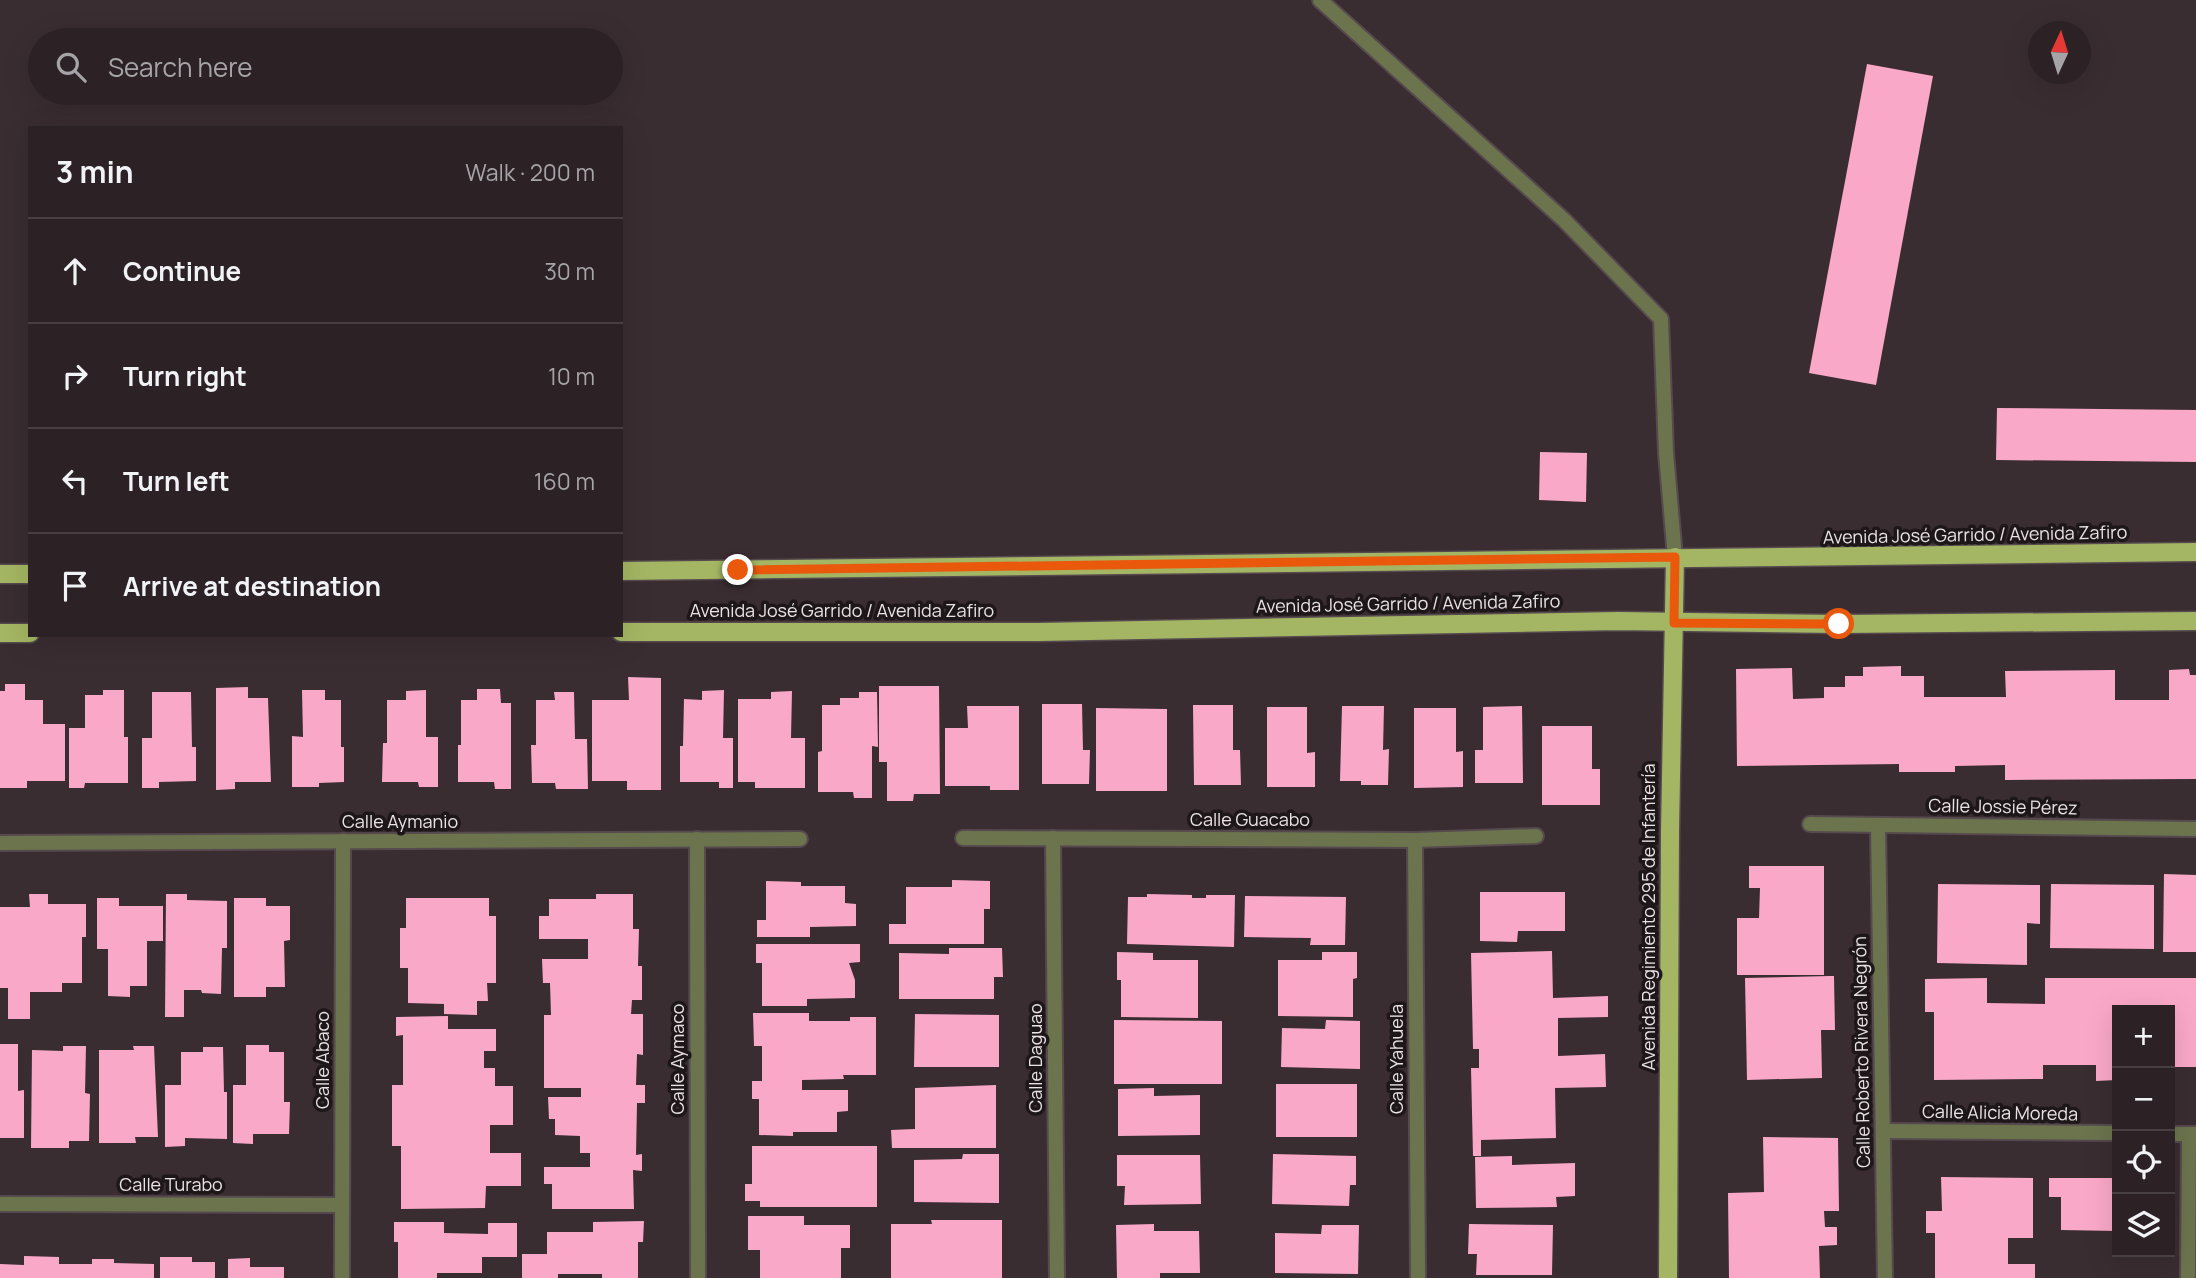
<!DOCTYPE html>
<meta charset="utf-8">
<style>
:root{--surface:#2c2226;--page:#382f32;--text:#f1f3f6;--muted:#a6a4a7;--line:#483f43}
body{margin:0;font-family:Manrope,sans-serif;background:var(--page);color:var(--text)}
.controls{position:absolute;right:21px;bottom:21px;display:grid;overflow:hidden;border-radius:0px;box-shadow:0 7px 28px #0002}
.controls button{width:63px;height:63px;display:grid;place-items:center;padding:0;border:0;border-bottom:2px solid var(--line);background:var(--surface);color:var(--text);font:35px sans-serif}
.compass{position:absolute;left:2028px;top:21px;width:63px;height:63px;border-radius:50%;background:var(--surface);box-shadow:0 7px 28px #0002;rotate:4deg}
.stop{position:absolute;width:21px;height:21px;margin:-16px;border:5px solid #ea580c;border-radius:50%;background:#fff}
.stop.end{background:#ea580c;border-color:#fff;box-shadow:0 2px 7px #0008}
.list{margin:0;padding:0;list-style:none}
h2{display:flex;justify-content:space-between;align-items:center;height:91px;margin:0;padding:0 28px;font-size:30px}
h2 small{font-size:23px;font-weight:400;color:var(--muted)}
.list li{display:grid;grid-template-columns:46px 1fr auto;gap:21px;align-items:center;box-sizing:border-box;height:105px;padding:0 28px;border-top:2px solid var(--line)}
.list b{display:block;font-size:26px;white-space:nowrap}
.list em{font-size:23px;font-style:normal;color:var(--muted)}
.icon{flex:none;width:38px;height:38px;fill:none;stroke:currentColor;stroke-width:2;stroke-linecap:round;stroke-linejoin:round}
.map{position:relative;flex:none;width:2196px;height:1278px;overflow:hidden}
.search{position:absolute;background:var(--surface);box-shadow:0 7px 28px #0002;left:28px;top:28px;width:595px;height:77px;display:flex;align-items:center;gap:18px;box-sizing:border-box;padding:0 24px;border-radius:38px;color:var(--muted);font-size:26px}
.panel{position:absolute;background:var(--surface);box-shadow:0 7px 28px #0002;left:28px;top:126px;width:595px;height:511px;border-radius:0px}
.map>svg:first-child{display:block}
</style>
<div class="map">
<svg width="2196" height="1278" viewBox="0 0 2196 1278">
<rect width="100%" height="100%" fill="#3a2d32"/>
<g fill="#faa8c8">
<polygon points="1867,64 1933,76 1876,385 1809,373"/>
<polygon points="1997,408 2196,410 2196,462 1996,460"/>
<polygon points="1540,452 1587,453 1586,502 1539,500"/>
<polygon points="1901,666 1901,676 1924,676 1924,697 2006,697 2005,671 2115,670 2115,700 2169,700 2169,670 2189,669 2190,675 2196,675 2196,779 2005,780 2005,765 1955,766 1955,772 1899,772 1899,764 1737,766 1736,669 1792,668 1793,699 1824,698 1824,687 1845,687 1845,676 1863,676 1863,667"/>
<polygon points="628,677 661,678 661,790 627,790 627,781 592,781 592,700 629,700"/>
<polygon points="5,684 25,684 25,700 43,700 43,724 65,724 65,781 27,781 27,788 0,788 0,691 5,691"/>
<polygon points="879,686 939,686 940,794 914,794 913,801 887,801 887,762 879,762"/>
<polygon points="248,687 248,698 268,698 271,782 235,782 235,789 216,790 216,688"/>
<polygon points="477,689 500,689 501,703 511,703 511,789 495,789 494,782 458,782 458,745 461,745 461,700 477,700"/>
<polygon points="103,690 124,690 124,737 128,737 128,783 85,783 84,788 69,788 69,728 85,728 85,695 103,695"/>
<polygon points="302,690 325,690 325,700 341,700 341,747 344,747 344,782 319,783 319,787 292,787 292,736 303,737"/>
<polygon points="426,690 426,737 438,737 438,787 419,787 418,782 382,782 383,743 387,743 387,700 406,700 406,691"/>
<polygon points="724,690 723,738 733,738 733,788 719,788 719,782 680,782 680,746 683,746 684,699 702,700 702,691"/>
<polygon points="792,691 791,738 805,738 805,788 755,788 755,782 738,782 738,699 771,699 771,692"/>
<polygon points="152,692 191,692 192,747 196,747 196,781 159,782 159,788 142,788 142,738 152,738"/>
<polygon points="554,692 574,692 575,739 587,739 588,789 556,789 555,783 532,783 531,745 536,745 536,700 555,700"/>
<polygon points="859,692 877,692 878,747 872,746 872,798 854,798 853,792 818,792 818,752 822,751 822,705 840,705 840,698 859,698"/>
<polygon points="1042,704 1082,704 1083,750 1090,750 1089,784 1042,784"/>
<polygon points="1193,705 1233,705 1233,750 1240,750 1241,785 1194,785"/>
<polygon points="967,706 1019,706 1019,790 990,790 990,786 945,786 945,728 968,728"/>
<polygon points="1342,706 1384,706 1383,750 1389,749 1388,785 1361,785 1361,781 1340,781"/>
<polygon points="1522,706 1523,783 1475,783 1475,750 1483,750 1483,707"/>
<polygon points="1267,707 1307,707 1307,753 1315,752 1315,787 1267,787"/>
<polygon points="1096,708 1167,709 1167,791 1096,791"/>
<polygon points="1414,708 1456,708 1456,752 1463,751 1463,787 1414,788"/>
<polygon points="1542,726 1592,726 1592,769 1600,769 1600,805 1542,805"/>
<polygon points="1749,866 1824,866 1824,975 1737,975 1737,918 1759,918 1760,888 1749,888"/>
<polygon points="2164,874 2196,875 2196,952 2163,952"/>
<polygon points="952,880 990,881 990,909 984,909 984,944 889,944 889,924 906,924 906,887 952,887"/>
<polygon points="766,881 801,882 801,886 845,886 845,903 856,904 856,926 810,927 810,937 757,937 757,920 766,920"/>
<polygon points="1938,884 2040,885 2040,924 2027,923 2027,965 1937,963"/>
<polygon points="2051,884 2154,885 2154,949 2050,948"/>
<polygon points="1480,892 1565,892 1565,931 1518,931 1517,942 1480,941"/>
<polygon points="29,894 48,894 48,904 86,904 86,937 82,937 82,983 62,983 62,992 30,992 30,1019 8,1019 8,988 0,988 0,907 30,907"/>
<polygon points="166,894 187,894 187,900 227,901 227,948 222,948 221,994 202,993 201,990 184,990 184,1017 165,1017"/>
<polygon points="596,894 633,894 633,929 639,929 638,966 642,966 642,1000 632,1000 631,1014 643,1014 643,1055 637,1054 636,1085 645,1085 645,1103 637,1103 636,1155 642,1154 642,1171 633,1170 634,1209 552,1209 552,1184 544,1184 544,1167 590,1167 590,1153 580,1153 580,1136 555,1135 555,1119 549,1119 548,1097 581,1097 581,1088 544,1088 544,1015 551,1015 550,983 543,983 542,959 588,959 588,939 539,939 539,916 549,916 549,899 596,899"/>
<polygon points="1147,894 1192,895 1192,898 1206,898 1206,895 1235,895 1234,947 1127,944 1128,897 1147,897"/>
<polygon points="1245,896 1346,897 1345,945 1310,945 1311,938 1244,937"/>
<polygon points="97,898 119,898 119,906 163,906 163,941 147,941 147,986 130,986 130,997 108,996 108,949 97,949"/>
<polygon points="234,898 266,898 266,906 290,906 290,940 284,941 285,987 266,987 266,997 234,997"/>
<polygon points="406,898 489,898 489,916 496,916 496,983 487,983 488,1001 477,1001 477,1015 444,1014 444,1004 408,1003 408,968 400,968 400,928 406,928"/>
<polygon points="756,944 860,944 860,962 849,963 855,980 855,998 807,999 807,1006 762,1006 762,963 756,963"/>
<polygon points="949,948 1002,948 1003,977 994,977 994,999 899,999 899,953 949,954"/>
<polygon points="1552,951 1553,998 1608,996 1608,1017 1558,1018 1558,1056 1605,1054 1606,1087 1555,1088 1556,1138 1481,1140 1481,1156 1473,1156 1471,1068 1479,1068 1479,1049 1473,1049 1471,953"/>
<polygon points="1117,952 1153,953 1153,960 1198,960 1198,1018 1121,1017 1121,980 1117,980"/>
<polygon points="1322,952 1357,952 1357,978 1353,979 1353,1017 1278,1016 1278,960 1322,960"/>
<polygon points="1829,976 1834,976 1835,1030 1821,1030 1822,1078 1747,1080 1745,978"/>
<polygon points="1987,978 1987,1003 2045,1004 2045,978 2196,978 2196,1067 2170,1067 2170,1010 2117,1010 2117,1080 2096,1081 2096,1065 2043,1065 2043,1079 1934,1080 1934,1012 1925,1012 1925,979"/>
<polygon points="753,1013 809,1013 809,1021 850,1021 850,1017 876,1017 876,1075 843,1075 844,1079 802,1080 802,1090 848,1090 848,1111 837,1112 837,1132 793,1132 793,1136 759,1135 759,1099 752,1099 752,1081 762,1081 762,1046 754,1046"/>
<polygon points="915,1014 999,1015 999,1067 914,1067"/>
<polygon points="448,1016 448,1029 496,1029 496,1051 484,1051 484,1068 495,1068 495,1086 513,1086 513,1125 490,1125 490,1153 521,1153 521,1186 486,1186 485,1208 401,1209 401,1146 392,1146 392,1085 403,1085 403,1035 396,1036 396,1017"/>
<polygon points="1114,1020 1222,1021 1222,1084 1114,1084"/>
<polygon points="1326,1020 1360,1021 1360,1069 1281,1067 1282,1028 1325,1029"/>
<polygon points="0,1044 18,1044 18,1091 24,1090 24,1138 0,1138"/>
<polygon points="246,1045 269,1045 269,1052 284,1052 284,1102 290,1102 289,1134 253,1134 253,1144 233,1143 233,1085 246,1085"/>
<polygon points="63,1046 86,1046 85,1093 90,1094 89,1141 69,1141 69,1148 31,1148 32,1050 63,1051"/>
<polygon points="133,1046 154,1046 158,1137 135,1137 136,1143 99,1143 99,1050 134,1050"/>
<polygon points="203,1047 223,1047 224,1092 227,1092 227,1139 185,1138 185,1146 165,1147 165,1085 181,1085 181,1052 203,1052"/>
<rect x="1276" y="1084" width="81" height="53"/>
<polygon points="996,1085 996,1148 892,1148 891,1130 915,1129 915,1088"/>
<polygon points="1154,1088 1154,1096 1200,1095 1200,1135 1118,1136 1118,1089"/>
<polygon points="1763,1137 1838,1138 1839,1211 1824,1211 1825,1227 1837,1227 1837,1245 1819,1246 1820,1278 1729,1278 1728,1193 1764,1192"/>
<polygon points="752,1146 877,1146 877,1207 760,1207 760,1201 745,1201 745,1184 752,1184"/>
<polygon points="963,1154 999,1154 999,1203 914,1202 914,1160 962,1159"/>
<polygon points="1273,1154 1356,1156 1356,1185 1350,1185 1349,1206 1272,1204"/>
<polygon points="1117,1155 1200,1155 1201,1204 1124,1205 1125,1186 1117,1186"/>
<polygon points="1512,1156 1512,1165 1575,1163 1575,1196 1556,1197 1557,1207 1476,1208 1475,1157"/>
<polygon points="1941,1177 2033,1178 2033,1238 2008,1238 2008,1264 2035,1264 2035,1278 1935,1278 1935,1233 1926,1233 1926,1211 1942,1211"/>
<polygon points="2049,1178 2117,1178 2117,1231 2061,1230 2061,1197 2049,1197"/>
<polygon points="748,1216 804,1216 804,1225 850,1225 850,1248 841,1248 841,1278 760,1278 760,1250 748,1250"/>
<polygon points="931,1220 1002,1220 1002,1278 891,1278 891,1224 932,1224"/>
<polygon points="644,1221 643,1242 638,1242 638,1278 602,1278 602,1274 558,1274 558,1278 522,1278 522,1254 547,1254 547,1232 593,1232 593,1222"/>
<polygon points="394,1222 444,1222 444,1233 488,1234 488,1223 517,1223 517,1257 482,1257 482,1273 437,1273 437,1278 398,1278 398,1242 394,1242"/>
<polygon points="1154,1224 1154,1231 1199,1231 1200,1273 1160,1273 1160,1278 1117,1278 1116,1225"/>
<polygon points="1469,1224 1553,1225 1552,1275 1476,1275 1477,1254 1468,1254"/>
<polygon points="1322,1225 1359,1225 1358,1274 1275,1273 1275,1233 1321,1234"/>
<polygon points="24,1256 59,1257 59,1264 92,1264 92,1259 114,1259 114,1263 154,1264 154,1278 0,1278 0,1264 24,1265"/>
<polygon points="160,1257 192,1257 192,1262 215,1262 215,1278 160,1278"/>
<polygon points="250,1258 250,1267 284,1267 284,1278 228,1278 228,1259"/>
</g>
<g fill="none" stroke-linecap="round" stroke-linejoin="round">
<defs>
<polyline id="lane" points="1320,0 1564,220 1661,319 1666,453 1675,557"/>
<g id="street">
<polyline points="1810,824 2196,829"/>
<polyline points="1878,825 1885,1278"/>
<polyline points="963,838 1415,840 1536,836"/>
<polyline points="1053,838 1057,1278"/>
<polyline points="697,839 698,1278"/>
<polyline points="1415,840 1418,1278"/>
<polyline points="0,843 800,839"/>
<polyline points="1883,1131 2117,1133"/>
<polyline points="2170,1134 2196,1134"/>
<polyline points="0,1204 342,1205"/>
<polyline points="342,1278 343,841"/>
<polyline points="2188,1278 2189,1134"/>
</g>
<g id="primary">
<polyline points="621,571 2196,552"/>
<polyline points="0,574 30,574"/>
<polyline points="621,632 1038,632 1618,621 1839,624 2196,621"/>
<polyline points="0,633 30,633"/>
<polyline points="1668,1278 1670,832 1675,557"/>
</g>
</defs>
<use href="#lane" stroke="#564a4e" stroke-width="18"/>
<use href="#street" stroke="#564a4e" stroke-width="18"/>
<use href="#primary" stroke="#564a4e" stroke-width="21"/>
<use href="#lane" stroke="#6b744d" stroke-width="14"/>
<use href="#street" stroke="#6b744d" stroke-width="14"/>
<use href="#primary" stroke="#a4b663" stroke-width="18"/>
</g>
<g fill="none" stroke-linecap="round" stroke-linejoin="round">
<polyline stroke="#ea580c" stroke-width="9" points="738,570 1675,557 1674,623 1839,624"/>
</g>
<g text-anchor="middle" stroke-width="7" stroke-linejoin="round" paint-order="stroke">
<g font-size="18" fill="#eae1e4" stroke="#1d1719">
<text transform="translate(1975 535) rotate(-1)" y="6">Avenida José Garrido / Avenida Zafiro</text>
<text transform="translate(1408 604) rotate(-1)" y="6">Avenida José Garrido / Avenida Zafiro</text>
<text x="842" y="617">Avenida José Garrido / Avenida Zafiro</text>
<text transform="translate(2003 807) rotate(1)" y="6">Calle Jossie Pérez</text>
<text x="1250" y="826">Calle Guacabo</text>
<text x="400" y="828">Calle Aymanio</text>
<text transform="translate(1649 917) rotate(-90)" y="6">Avenida Regimiento 295 de Infantería</text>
<text transform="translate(1862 1052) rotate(-91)" y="6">Calle Roberto Rivera Negrón</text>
<text transform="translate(1036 1058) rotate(-90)" y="6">Calle Daguao</text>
<text transform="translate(678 1059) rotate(-90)" y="6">Calle Aymaco</text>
<text transform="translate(1397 1059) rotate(-90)" y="6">Calle Yahuela</text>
<text transform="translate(323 1060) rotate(-90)" y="6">Calle Abaco</text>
<text transform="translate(2000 1113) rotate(1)" y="6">Calle Alicia Moreda</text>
<text x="171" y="1191">Calle Turabo</text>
</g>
</g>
</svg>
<div class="controls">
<button>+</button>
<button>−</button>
<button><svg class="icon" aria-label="locate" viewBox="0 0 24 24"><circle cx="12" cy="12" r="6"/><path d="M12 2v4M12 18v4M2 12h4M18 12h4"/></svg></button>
<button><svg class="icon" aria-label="layers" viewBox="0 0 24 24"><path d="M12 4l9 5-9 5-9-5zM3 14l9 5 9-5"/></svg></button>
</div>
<svg class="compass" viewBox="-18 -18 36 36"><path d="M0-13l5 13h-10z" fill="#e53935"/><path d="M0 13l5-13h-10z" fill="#a6a4a7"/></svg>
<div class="stop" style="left:1839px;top:624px"></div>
<div class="stop end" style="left:738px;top:570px"></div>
<div class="search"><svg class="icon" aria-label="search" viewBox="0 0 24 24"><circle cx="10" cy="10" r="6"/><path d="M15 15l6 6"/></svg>Search here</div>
<section class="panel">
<h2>3 min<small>Walk · 200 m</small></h2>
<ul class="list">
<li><svg class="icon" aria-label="ahead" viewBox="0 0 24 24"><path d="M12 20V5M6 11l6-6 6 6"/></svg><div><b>Continue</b></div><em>30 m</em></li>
<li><svg class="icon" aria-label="right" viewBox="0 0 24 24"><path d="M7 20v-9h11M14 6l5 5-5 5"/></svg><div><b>Turn right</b></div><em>10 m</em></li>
<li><svg class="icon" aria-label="left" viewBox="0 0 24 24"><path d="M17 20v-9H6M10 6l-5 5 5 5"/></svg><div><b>Turn left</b></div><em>160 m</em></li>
<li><svg class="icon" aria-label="arrive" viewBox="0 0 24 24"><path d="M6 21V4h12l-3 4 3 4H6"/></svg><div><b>Arrive at destination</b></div></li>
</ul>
</section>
</div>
